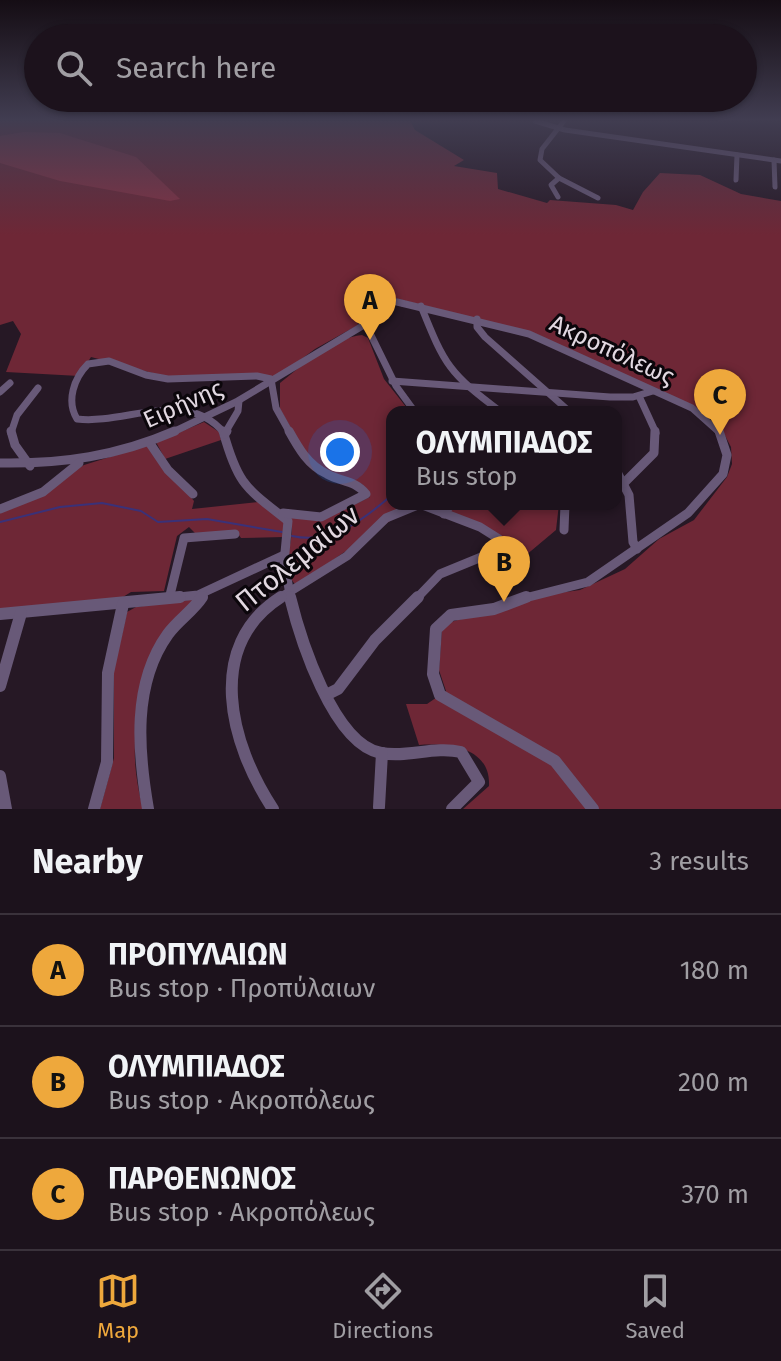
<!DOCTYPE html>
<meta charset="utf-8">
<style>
:root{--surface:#1c121c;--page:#292029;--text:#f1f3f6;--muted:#a09ea3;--line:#3a323b;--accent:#eea83c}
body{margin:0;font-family:"Fira Sans",sans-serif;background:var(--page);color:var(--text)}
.you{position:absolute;left:340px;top:452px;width:28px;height:28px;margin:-20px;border:6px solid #fff;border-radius:50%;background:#1a73e8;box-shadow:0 0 0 12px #1a73e833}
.badge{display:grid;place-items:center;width:52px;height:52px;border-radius:50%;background:var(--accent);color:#111;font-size:26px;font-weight:700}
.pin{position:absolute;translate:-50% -66px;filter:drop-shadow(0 2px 4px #0008)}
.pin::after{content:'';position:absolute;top:42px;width:28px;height:24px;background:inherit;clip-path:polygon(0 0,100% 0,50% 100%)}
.popup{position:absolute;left:386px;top:406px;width:236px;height:104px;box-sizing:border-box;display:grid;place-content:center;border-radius:16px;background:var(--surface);filter:drop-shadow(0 2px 6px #0005);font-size:26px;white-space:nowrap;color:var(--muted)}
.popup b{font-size:30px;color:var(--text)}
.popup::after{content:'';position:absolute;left:50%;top:100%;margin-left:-16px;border:16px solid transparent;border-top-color:var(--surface)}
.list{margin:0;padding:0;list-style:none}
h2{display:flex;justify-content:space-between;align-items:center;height:104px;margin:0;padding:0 32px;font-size:34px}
h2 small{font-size:26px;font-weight:400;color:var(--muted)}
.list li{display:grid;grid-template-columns:52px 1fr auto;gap:24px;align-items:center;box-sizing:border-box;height:112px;padding:0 32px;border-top:2px solid var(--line)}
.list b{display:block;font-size:30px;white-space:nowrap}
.list p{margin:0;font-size:26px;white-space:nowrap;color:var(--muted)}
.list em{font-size:26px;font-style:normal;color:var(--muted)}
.icon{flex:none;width:44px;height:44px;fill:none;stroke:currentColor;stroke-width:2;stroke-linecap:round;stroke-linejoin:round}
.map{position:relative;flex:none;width:781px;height:809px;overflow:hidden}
.search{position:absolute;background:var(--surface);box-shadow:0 2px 6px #0004;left:24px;right:24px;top:24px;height:88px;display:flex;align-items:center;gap:20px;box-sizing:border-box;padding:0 28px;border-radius:44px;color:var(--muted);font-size:30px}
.sheet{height:440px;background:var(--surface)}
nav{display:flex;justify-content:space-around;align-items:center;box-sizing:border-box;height:112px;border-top:2px solid var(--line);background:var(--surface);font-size:22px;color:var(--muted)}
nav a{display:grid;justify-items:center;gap:4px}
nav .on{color:var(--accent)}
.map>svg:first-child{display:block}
</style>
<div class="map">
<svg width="781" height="809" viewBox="0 0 781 809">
<rect width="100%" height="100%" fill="#261825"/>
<g fill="#6e2736">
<path d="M0 121H410L415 130 464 160 454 166 497 173 498 189 547 203 550 200 616 205 633 210 643 192 660 173 700 175 741 194 781 201V809H463L489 786C491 747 448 743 419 745L406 704H427L446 691 439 670 442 629 451 622 544 595 580 590 625 569 659 539 694 520 727 477 732 464 731 447 720 426 704 413 534 333 362 290 344 301 356 315 358 325 315 349 277 377 164 376 91 357 79 376 6 372 21 334 13 321 0 325Z"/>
<path d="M362 335 368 338 384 379 410 412H392V504H415L296 585C277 567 298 538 290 516L323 520 370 497 362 484 327 471 306 454 280 409V383C301 366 335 337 362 335Z"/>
<polygon points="204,422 219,432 221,440 165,459 156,442"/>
<polygon points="148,445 194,501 192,509 258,502 285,520 284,537 241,538 236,531 195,533 189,527 177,536 164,591 131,592 115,602 0,612 0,512 84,465"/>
<polygon points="423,504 559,504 556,530 519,561 498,534"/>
<path d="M196 599C171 624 167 637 154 668 133 720 129 754 143 809H100L114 758V670L127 612 136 607Z"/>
</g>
<polygon fill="#863143" points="24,132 60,133 136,157 180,199 170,201 60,181 0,163 0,136"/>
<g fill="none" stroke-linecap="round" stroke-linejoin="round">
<g stroke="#3a3178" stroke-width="2">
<polyline points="0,522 60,507 102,503 141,511 158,522 207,519 282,532"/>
<path d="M292 536C332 545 363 520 392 495"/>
</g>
<g stroke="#685978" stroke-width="5">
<polyline points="535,121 565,130 781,161"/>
<polyline points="564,121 542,149 540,160 559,178 598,198"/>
<polyline points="774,160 775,187"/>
<polyline points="736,180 737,155"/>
<polyline points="558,197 551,185 559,178"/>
</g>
<polyline stroke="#685978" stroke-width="6" points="348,304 362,293 405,304"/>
<g stroke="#685978" stroke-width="7">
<polyline points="348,302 367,327 396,386 415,412"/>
<polyline points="397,302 529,334 692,408 720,433"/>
<path d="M421 306C445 366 449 373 501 412"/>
<polyline points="477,319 477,327 485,337 570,412"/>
<polyline points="392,381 610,397 633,397 653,391"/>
<polyline points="0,392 10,383"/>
<polyline points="639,396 656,433"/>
<polyline points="11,433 17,415 38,388"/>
<polyline points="171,433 236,402 364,325"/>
<path d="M224 433C186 387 126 425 77 419 66 401 74 378 88 364L109 361 146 375 168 379 257 376 271 379 276 408 290 433"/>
<polyline points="225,433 238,411 239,401"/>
</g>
<g stroke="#685978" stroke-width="9">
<polyline points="11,431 15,445 30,466"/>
<path d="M223 431C238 485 245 487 288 521L284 563 291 599"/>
<polyline points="225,434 227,431"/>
<polyline points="149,442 168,470 193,494"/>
<path d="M0 463C63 464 117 456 175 431"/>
<polyline points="616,470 629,495 633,542 637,549"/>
<polyline points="624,483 654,453 655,431"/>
<polyline points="0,509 43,492 79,463"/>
<path d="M283 513 321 517 366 494C355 480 341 482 327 474 308 465 299 449 289 431"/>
<polyline points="444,514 451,504"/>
<polyline points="564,530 565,504"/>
<polyline points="159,599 198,595 284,555"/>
<polyline points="169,599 184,538 235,534"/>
<polyline points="201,599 203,594"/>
<polyline points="278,599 347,556 386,518 420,504"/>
<polyline points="416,599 440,574 501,549 499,539 480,527 420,504"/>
<polyline points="521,599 588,582 688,513 723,474 727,455 719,431"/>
</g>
<g stroke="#685978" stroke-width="12">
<path d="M290 597C300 638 333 744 381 753 407 758 434 746 461 752L479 782 452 809"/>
<polyline points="526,597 494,609 451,615 436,629 433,674 440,695 555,761 593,809"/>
<polyline points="0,614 180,597"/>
<polyline points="0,686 21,613"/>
<polyline points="326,695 338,689 375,640 418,597"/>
<polyline points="0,776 6,809"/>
<polyline points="379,807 382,753"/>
<polyline points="94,809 107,762 108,673 123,604"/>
<path d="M148 809C138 751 132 684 168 634 178 620 193 611 202 597"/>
<path d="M273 809C230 744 204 646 281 597"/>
</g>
</g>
<linearGradient id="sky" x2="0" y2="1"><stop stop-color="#150d14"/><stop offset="0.51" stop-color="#413d51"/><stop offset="1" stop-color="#413d51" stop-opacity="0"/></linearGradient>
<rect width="781" height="235" fill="url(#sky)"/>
<g text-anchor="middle" stroke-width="6" stroke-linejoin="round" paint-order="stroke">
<g font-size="24" fill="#e2d8e1" stroke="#0b060b">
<text transform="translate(612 350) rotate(25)" y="8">Ακροπόλεως</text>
<text transform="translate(183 404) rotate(-24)" y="8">Ειρήνης</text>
</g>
<g font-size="28" fill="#e2d8e1" stroke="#0b060b">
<text transform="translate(297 558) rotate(-39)" y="10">Πτολεμαίων</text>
</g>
</g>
</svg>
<div class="you"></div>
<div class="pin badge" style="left:370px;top:340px">A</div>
<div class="pin badge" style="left:504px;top:602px">B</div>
<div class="popup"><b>ΟΛΥΜΠΙΑΔΟΣ</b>Bus stop</div>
<div class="pin badge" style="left:720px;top:435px">C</div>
<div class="search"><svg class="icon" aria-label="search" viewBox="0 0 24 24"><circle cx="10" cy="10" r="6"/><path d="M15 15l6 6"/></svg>Search here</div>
</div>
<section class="sheet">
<h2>Nearby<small>3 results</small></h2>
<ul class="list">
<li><span class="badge">A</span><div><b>ΠΡΟΠΥΛΑΙΩΝ</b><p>Bus stop · Προπύλαιων</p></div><em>180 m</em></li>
<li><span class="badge">B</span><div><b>ΟΛΥΜΠΙΑΔΟΣ</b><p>Bus stop · Ακροπόλεως</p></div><em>200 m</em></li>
<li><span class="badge">C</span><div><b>ΠΑΡΘΕΝΩΝΟΣ</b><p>Bus stop · Ακροπόλεως</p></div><em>370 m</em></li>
</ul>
</section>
<nav>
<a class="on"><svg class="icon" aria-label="map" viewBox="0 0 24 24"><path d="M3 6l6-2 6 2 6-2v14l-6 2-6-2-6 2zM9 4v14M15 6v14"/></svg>Map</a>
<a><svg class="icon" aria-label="directions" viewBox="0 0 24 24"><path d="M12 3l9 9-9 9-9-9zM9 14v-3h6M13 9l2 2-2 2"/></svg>Directions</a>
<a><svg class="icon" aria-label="saved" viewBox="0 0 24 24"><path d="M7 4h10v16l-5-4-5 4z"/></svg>Saved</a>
</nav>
